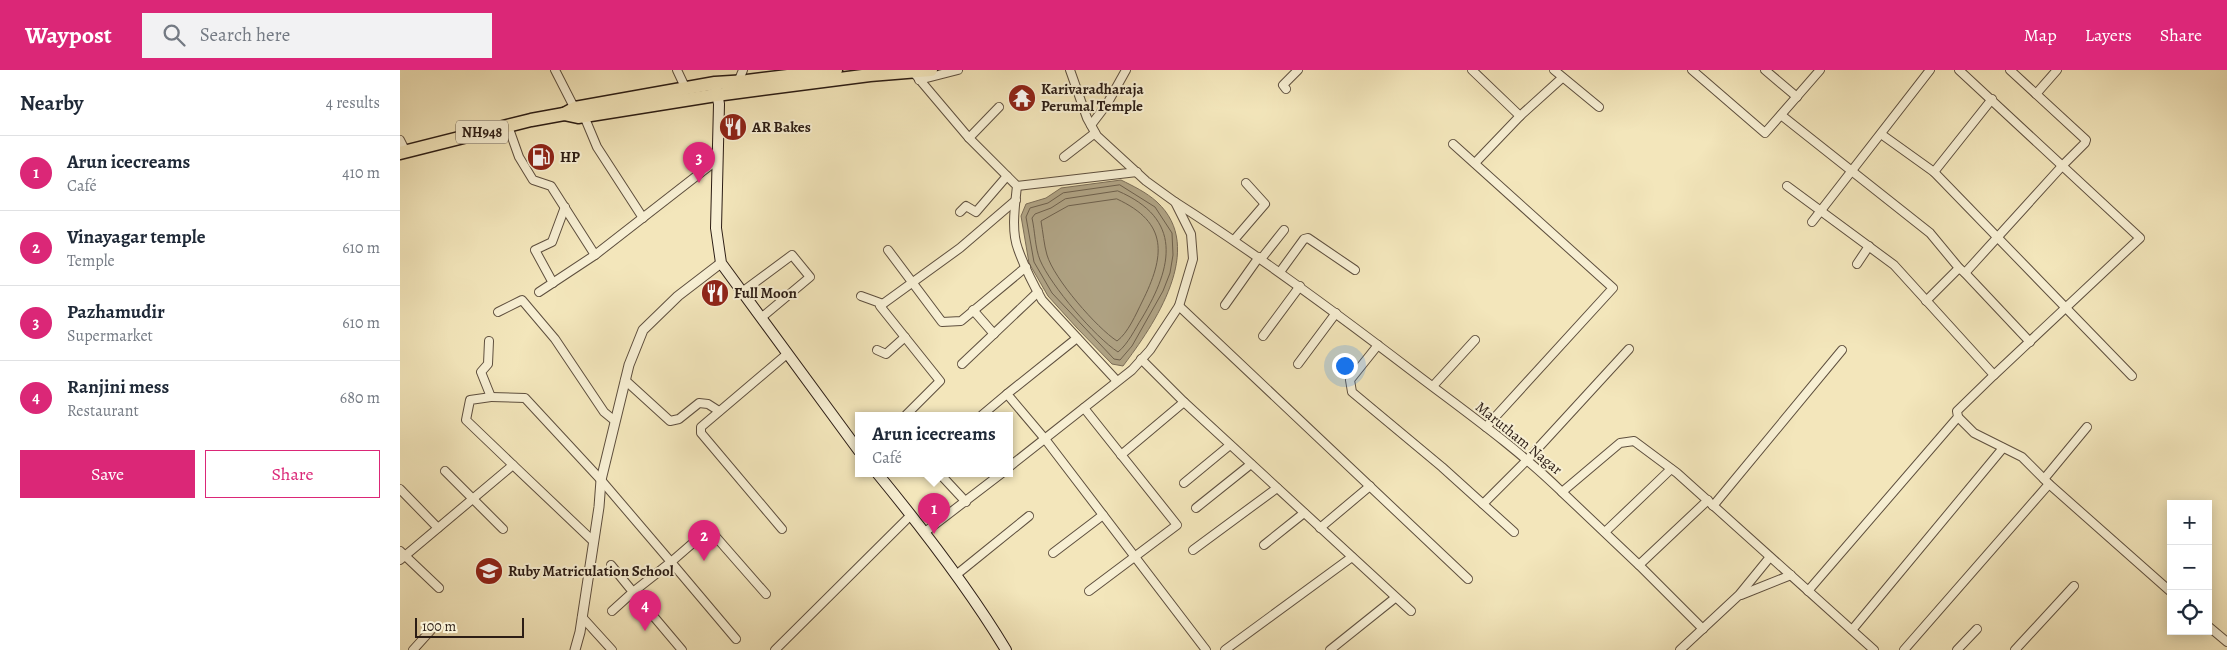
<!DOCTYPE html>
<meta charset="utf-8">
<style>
:root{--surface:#fff;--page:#f2f2f3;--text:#1f2937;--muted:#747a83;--line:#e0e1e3;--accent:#db2777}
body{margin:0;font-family:Alegreya,serif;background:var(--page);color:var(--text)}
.controls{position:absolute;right:15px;bottom:15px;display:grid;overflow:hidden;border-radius:0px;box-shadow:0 2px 12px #0003}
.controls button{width:45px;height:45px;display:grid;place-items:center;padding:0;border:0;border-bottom:1px solid var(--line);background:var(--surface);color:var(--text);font:25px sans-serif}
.scale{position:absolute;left:15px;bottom:12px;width:109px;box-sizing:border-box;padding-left:5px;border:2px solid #2c1d15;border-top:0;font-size:14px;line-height:18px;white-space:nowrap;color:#2c1d15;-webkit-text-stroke:4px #f7efd3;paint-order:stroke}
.you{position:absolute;left:944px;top:295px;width:18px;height:18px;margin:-12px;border:4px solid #fff;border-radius:50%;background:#1a73e8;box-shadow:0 0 0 8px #1a73e833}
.badge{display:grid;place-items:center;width:32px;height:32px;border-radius:50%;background:var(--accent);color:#fff;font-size:16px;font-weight:700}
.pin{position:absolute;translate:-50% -41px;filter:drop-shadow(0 1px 2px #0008)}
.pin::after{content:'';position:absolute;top:26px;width:18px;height:15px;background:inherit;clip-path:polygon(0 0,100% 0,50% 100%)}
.popup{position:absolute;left:455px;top:342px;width:158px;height:65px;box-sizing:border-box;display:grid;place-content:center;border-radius:0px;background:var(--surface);filter:drop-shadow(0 1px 4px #0005);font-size:16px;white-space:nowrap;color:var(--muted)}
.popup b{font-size:19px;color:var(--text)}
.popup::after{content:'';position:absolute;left:50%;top:100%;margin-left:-10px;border:10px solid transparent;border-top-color:var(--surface)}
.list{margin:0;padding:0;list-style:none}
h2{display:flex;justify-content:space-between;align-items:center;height:65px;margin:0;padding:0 20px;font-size:21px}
h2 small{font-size:16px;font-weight:400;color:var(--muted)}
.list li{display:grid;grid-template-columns:32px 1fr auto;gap:15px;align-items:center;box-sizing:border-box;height:75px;padding:0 20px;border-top:1px solid var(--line)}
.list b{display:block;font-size:19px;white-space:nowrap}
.list p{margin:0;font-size:16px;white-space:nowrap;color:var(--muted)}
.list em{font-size:16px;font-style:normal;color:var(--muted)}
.actions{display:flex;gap:10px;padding:15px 20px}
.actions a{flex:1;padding:11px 0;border:1px solid var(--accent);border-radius:0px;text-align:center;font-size:18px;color:var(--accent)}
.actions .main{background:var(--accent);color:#fff}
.icon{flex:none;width:28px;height:28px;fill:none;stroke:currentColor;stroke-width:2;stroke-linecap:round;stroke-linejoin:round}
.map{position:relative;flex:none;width:1827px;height:580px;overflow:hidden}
header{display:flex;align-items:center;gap:30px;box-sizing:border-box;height:70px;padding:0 25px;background:var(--accent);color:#fff}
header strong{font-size:24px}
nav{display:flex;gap:28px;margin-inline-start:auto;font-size:18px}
.search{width:350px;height:45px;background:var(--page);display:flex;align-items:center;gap:12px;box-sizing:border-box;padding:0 18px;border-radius:0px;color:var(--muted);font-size:19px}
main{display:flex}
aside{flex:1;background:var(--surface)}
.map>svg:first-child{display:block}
</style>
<header>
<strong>Waypost</strong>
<div class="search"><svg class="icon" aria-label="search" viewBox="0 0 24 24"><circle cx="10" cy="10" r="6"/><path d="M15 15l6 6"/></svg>Search here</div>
<nav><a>Map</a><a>Layers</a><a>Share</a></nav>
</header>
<main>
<aside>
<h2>Nearby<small>4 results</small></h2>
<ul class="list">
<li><span class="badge">1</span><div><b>Arun icecreams</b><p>Café</p></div><em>410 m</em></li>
<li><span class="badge">2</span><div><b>Vinayagar temple</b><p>Temple</p></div><em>610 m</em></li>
<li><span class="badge">3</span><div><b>Pazhamudir</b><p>Supermarket</p></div><em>610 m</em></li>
<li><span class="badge">4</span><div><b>Ranjini mess</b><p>Restaurant</p></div><em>680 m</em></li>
</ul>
<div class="actions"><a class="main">Save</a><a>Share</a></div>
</aside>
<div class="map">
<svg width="1827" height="580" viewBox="0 0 1827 580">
<rect width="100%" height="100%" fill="#f3e6bb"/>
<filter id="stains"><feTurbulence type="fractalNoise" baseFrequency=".004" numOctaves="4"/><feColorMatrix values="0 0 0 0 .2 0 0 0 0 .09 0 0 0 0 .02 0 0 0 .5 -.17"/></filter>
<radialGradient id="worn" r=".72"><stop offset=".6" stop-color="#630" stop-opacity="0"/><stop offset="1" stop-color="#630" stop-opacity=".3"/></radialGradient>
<path fill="#afa283" stroke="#7b6d57" d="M721 110C733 116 746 122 757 132 807 178 754 255 723 296L712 294 677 258 648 226 629 193 621 146 626 134 646 128 661 118Z"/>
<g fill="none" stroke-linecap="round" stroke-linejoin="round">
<g stroke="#6e604c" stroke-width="1">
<polygon points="720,115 755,137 772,163 773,185 770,203 763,221 732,276 720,290 714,289 652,223 634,192 626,147 630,138 648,133 663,123"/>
<path d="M718 121C783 149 773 196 742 248 735 259 728 274 718 282 695 267 651 216 640 190 635 178 635 161 632 148L635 144 651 138 665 129Z"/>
<path d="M717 129C769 153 765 186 742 232 736 244 728 263 717 271 697 258 654 209 647 185 644 175 643 162 641 151L668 136Z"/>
</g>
<defs>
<g id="minor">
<polyline points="155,0 176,41"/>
<polyline points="277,0 285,17"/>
<polyline points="1072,0 1120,46 1162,8"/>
<polyline points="1154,0 1199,37"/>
<polyline points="1292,0 1365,63 1420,0"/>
<polyline points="1365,0 1397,27"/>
<polyline points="1559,0 1740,168 1594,305"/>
<path d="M514 3 569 68 617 116C615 135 611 161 618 179 624 196 633 214 642 230L717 311"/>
<polyline points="519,10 558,0"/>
<polyline points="338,12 343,0"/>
<polyline points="886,19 883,15 898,0"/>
<polyline points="1636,24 1657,0"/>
<polyline points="1381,45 1530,163 1559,198 1526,231"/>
<polyline points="184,46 197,77 243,148"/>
<polyline points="691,55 707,34 726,0"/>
<polyline points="108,56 119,87 133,110 151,116 195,185"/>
<polyline points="1481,64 1534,102 1592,29"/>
<polyline points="569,68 599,37"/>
<polyline points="0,70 6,82"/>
<polyline points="1053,74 1213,218 1086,357"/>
<polyline points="664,87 695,63"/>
<polyline points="1075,93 1120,46"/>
<polyline points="1534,102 1732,306"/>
<polyline points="617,116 737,102"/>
<polyline points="1387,116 1494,195 1594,305 1557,341 1558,347 1408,521"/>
<path d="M775 132C857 184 935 242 1012 301 1063 340 1116 377 1162 422L1220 373 1234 371 1277 403 1474 580"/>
<polyline points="560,142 566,136 576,142 607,106"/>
<polyline points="1412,152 1530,0"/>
<polyline points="834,170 865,134 846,113"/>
<polyline points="488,180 542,252 561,251 626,197"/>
<polyline points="861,189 884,160"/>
<polyline points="1457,194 1469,176"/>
<polyline points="1559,198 1565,203 1663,95 1685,73 1686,70 1610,0"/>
<polyline points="880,202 904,169 908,168 955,200"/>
<polyline points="1565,203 1630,272"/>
<polyline points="153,213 135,180 152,172 165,137"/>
<polyline points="139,222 195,185 317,90"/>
<polyline points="342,222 392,185 410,207 361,248"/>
<polyline points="461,226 483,234"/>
<polyline points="825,235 859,187"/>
<polyline points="779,236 1068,509"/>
<polyline points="573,240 594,264"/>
<polyline points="98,242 122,230 155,269 204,342 215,351"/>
<polyline points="863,266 900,216"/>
<polyline points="677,268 607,324 645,369 806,580"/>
<polyline points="89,271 88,294 81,302 91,327 70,330 66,350 113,395"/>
<polyline points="978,275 950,310 952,322 1042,397 1114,462"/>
<polyline points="477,280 486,284 505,267"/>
<polyline points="741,289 784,332 1011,541"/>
<polyline points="562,294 638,222"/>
<polyline points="898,294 936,243"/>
<polyline points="225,310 270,351 279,349 299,333 308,334 319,341"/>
<polyline points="1033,316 1075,270"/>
<polyline points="91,327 125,328 201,410 271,492 233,522 282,580"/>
<polyline points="684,338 777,455 689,521"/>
<polyline points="506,345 540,311 480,236 560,178 616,130"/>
<polyline points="582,345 607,324"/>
<polyline points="721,385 784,332"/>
<polyline points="609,397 732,300 750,280 779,236 793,189 791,164 775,132 746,111 697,66 687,48 670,0"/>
<polyline points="45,401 103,459"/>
<polyline points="539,403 566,432"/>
<polyline points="1644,409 1687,357"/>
<polyline points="784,413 830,375"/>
<polyline points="1649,414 1771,522"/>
<polyline points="0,419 38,458"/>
<polyline points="1162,422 1239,495 1308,430"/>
<polyline points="1083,434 1128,389 1229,279"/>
<polyline points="1313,436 1442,280"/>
<polyline points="796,438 851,394"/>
<polyline points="920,458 970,416"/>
<polyline points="382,459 301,363 301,357 387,284"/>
<polyline points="525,462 602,403"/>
<polyline points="1205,462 1271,399"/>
<polyline points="864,475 904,443"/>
<polyline points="793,480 877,418"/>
<polyline points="0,481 39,518"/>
<polyline points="653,483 703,445"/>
<polyline points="0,490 113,395 193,471"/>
<polyline points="211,495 233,522 212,541"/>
<polyline points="1239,495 1303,559"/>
<polyline points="556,505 629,446"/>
<polyline points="1341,525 1391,505"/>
<polyline points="182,547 212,580"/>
<polyline points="1808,556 1827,572"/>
<polyline points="1452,560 1603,378"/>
<polyline points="336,569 271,492 309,459 366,524"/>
<polyline points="13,580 32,559"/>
<polyline points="375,580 511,445"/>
<polyline points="825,580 952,487"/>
<polyline points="930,580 995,528"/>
<polyline points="1280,580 1339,525 1370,487"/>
<polyline points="1504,580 1649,414 1622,387 1574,363 1558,347"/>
<polyline points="1557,580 1577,559"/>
<polyline points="1615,580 1674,516"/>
</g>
<polyline id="tertiary" points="175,580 180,562 199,437 201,410 229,295 243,260 278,226 321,193"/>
<g id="secondary">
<polyline points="316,18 319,34 316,158 321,193 459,381"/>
<path d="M477 403C523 459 568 517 606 580"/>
</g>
<g id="trunk">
<polyline points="164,44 175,38 315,13 347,11 436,0"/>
<polyline points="0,83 131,50 164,44 178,47 316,25 470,5 531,0"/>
</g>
</defs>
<use href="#minor" stroke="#5e4f3e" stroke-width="10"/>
<use href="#tertiary" stroke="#5e4f3e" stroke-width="11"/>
<use href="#secondary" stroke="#2c1d15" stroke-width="12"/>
<use href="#trunk" stroke="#2c1d15" stroke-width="15"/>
<use href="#minor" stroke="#f7efd3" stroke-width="8"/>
<use href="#tertiary" stroke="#f7efd3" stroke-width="9"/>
<use href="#secondary" stroke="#f7efd3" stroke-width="10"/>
<use href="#trunk" stroke="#f3e6bb" stroke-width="12"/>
</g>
<defs>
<symbol id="temple-disc" viewBox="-11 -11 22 22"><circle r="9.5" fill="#8f2418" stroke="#f7efd3"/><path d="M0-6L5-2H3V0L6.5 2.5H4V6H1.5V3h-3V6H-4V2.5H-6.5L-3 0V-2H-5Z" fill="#fff"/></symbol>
<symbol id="restaurant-disc" viewBox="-11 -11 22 22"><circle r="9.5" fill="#8f2418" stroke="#f7efd3"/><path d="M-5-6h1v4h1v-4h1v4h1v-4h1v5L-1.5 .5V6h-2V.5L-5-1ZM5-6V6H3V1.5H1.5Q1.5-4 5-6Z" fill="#fff"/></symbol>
<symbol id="fuel-disc" viewBox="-11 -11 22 22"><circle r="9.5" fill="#8f2418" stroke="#f7efd3"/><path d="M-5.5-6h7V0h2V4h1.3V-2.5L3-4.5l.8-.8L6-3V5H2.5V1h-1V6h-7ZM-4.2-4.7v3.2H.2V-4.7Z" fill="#fff"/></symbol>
<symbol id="school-disc" viewBox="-11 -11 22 22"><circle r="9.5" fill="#8f2418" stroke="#f7efd3"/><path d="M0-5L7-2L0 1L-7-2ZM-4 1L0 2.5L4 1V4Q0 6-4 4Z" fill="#fff"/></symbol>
</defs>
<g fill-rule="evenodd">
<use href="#temple-disc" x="606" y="12" width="32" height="32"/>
<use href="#restaurant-disc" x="317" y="41" width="32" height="32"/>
<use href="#fuel-disc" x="125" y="71" width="32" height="32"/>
<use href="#restaurant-disc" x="299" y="207" width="32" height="32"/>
<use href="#school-disc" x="73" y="485" width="32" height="32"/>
</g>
<g text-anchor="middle" stroke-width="4" stroke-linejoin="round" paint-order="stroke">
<rect fill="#f7efd3" stroke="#695c4e" stroke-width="1" x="56" y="50.5" width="52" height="23" rx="4"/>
<g font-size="14" font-weight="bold" fill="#2c1d15">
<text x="82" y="67">NH948</text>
</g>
<g font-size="15" font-weight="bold" fill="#2c1d15" stroke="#f7efd3" text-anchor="start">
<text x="641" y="24">Karivaradharaja<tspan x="641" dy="17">Perumal Temple</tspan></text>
<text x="352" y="62">AR Bakes</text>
<text x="160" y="92">HP</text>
<text x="334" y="228">Full Moon</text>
<text x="108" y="506">Ruby Matriculation School</text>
</g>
<g font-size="15" fill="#2c1d15" stroke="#f7efd3">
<text transform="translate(1119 368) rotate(39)" y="5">Marutham Nagar</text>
</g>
</g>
<rect width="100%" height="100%" filter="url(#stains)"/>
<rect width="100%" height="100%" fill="url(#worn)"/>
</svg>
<div class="controls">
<button>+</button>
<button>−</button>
<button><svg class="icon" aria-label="locate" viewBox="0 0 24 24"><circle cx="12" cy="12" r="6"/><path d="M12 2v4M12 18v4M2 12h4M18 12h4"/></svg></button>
</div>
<div class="scale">100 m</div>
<div class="you"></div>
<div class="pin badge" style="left:534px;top:464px">1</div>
<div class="popup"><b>Arun icecreams</b>Café</div>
<div class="pin badge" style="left:304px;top:491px">2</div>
<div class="pin badge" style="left:299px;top:113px">3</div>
<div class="pin badge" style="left:245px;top:561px">4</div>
</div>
</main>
